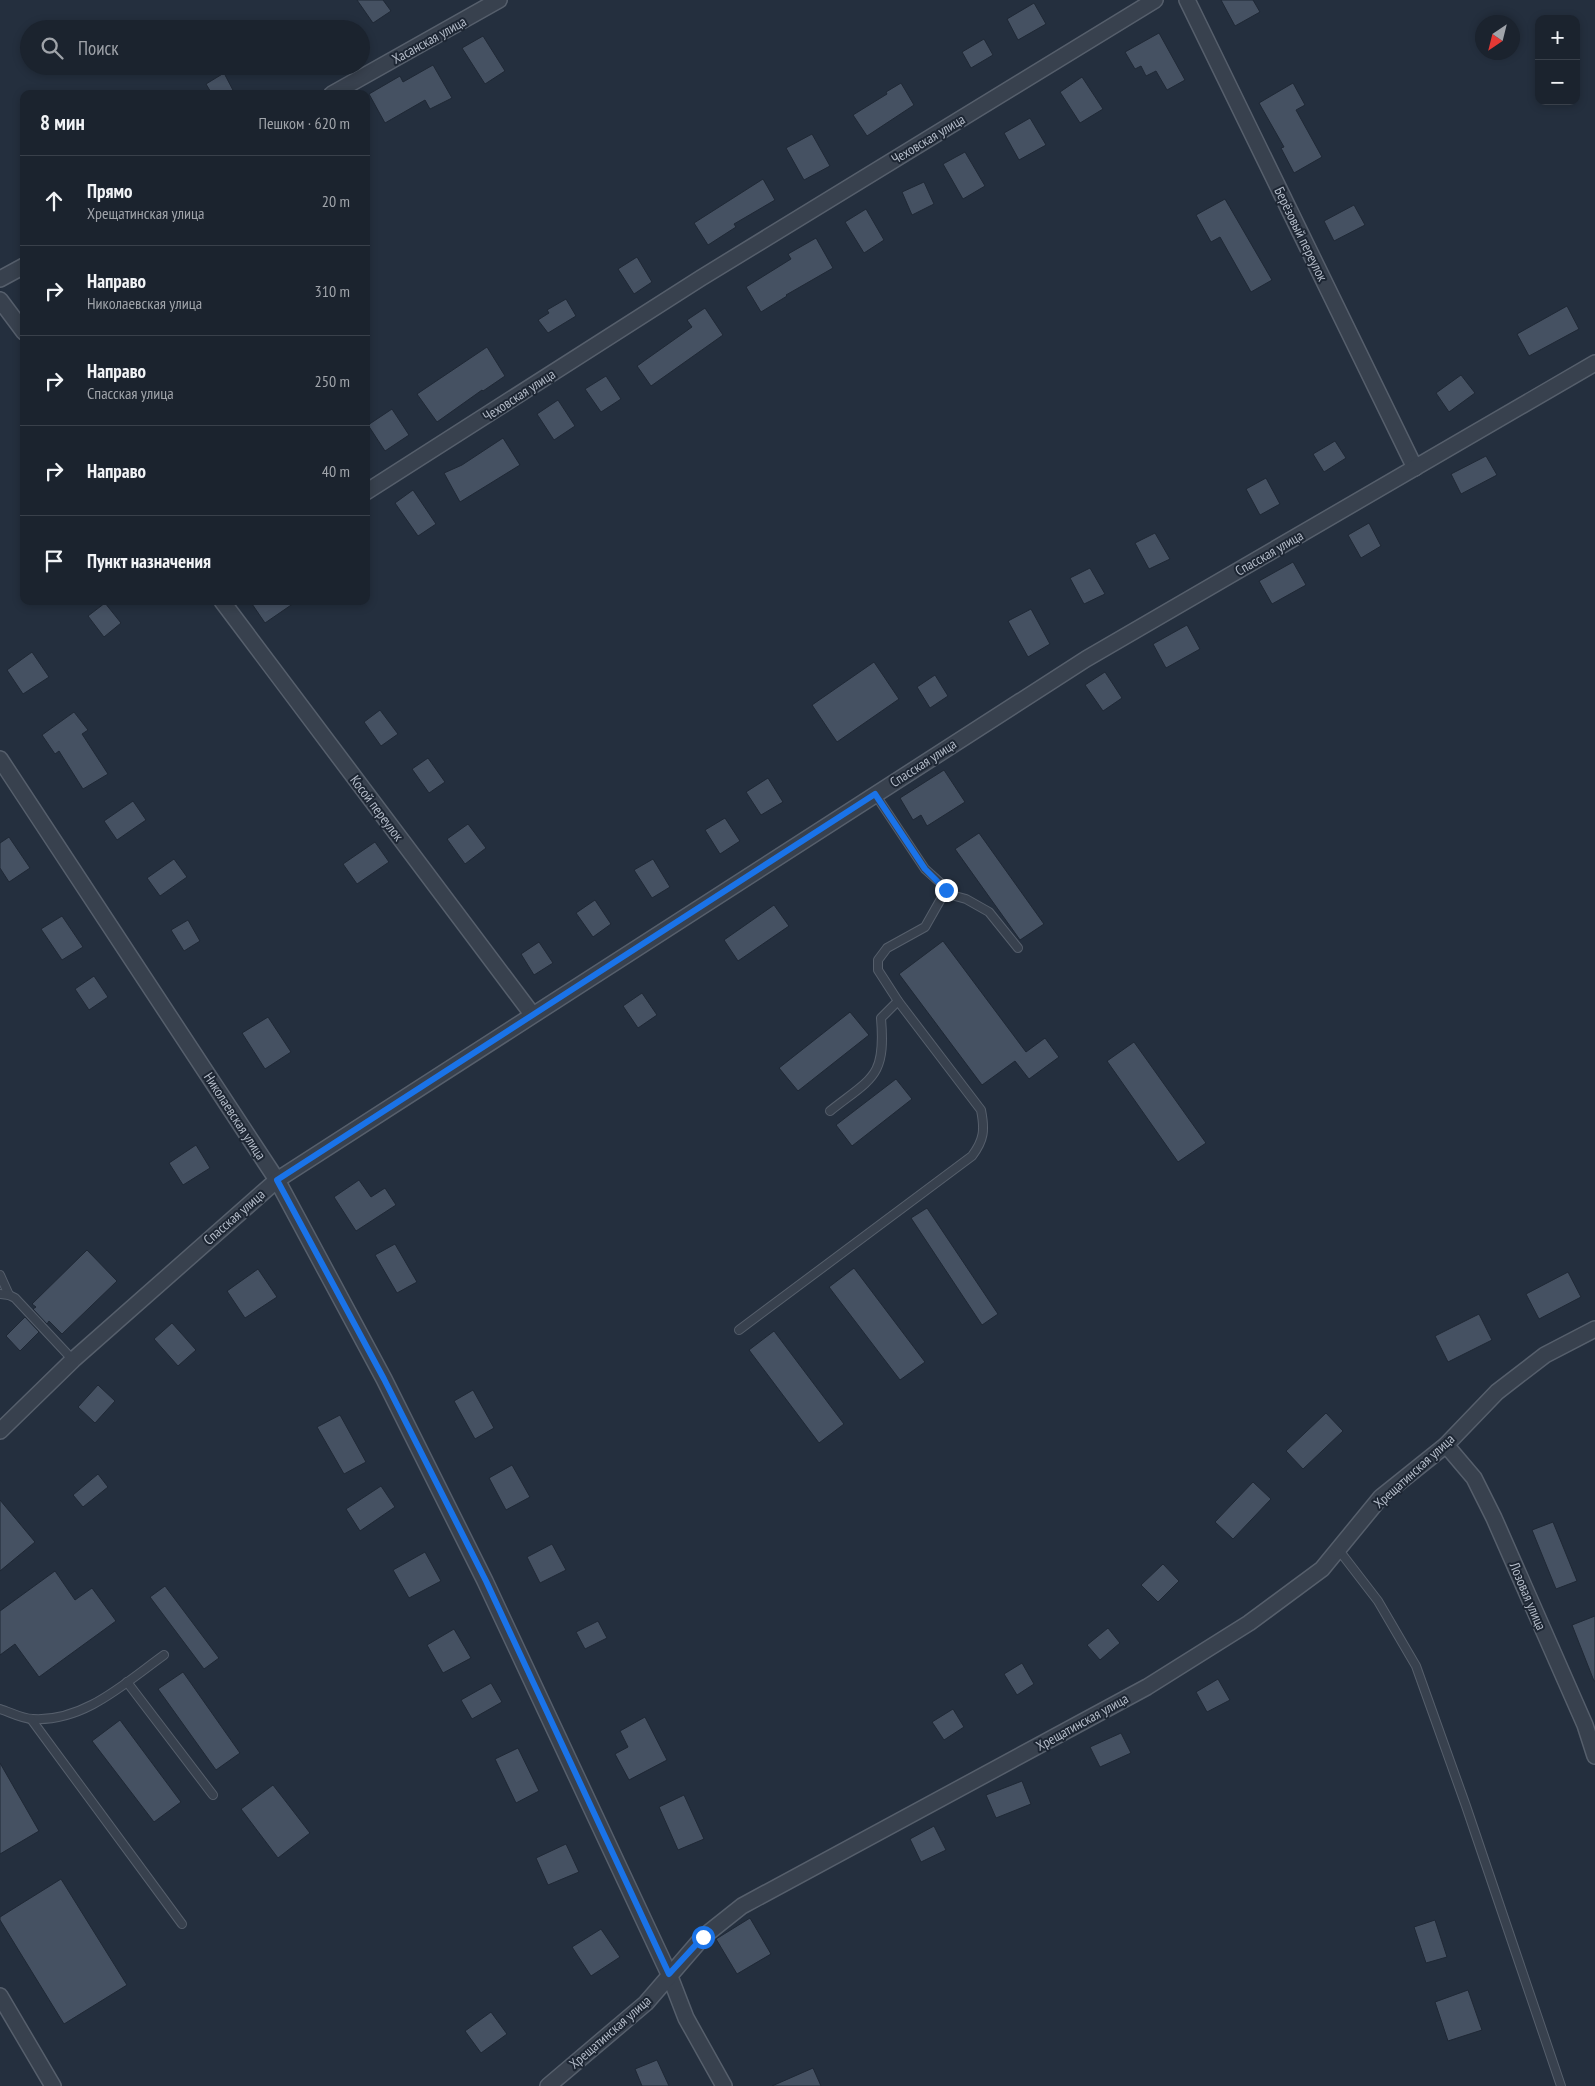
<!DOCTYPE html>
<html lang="ru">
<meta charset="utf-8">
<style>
:root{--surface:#1b232e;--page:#242b36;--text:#f1f3f6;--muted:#a0a4aa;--line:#39404a}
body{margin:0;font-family:"PT Sans Narrow",sans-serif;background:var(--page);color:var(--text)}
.controls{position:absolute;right:15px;top:15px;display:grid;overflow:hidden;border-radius:10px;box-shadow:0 2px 8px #0003}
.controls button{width:45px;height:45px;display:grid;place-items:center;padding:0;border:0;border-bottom:1px solid var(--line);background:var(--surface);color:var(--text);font:25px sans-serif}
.compass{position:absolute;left:1475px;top:15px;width:45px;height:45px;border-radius:50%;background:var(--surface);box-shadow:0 2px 8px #0003;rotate:215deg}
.stop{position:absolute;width:15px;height:15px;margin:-11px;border:4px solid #1a73e8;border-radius:50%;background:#fff}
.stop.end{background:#1a73e8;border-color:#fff;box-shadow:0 1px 5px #0008}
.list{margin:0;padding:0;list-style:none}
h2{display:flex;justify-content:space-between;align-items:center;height:65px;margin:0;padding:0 20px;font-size:21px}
h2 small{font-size:16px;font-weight:400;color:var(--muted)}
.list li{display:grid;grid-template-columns:32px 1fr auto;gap:15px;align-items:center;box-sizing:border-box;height:90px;padding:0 20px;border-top:1px solid var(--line)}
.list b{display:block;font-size:19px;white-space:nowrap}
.list p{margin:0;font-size:16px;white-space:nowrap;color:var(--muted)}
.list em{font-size:16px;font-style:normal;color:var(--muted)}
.icon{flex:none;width:28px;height:28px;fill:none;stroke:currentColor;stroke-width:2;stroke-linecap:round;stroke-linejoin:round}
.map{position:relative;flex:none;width:1595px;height:2086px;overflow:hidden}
.search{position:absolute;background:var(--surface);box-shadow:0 2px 8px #0003;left:20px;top:20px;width:350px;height:55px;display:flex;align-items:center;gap:12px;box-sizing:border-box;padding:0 18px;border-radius:28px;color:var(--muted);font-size:19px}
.panel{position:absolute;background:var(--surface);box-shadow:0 2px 8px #0003;left:20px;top:90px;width:350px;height:515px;border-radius:10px}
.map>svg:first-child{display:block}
</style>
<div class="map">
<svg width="1595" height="2086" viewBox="0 0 1595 2086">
<rect width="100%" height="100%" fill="#242f3e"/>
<g fill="#455162" stroke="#1f2835">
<polygon points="357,0 383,0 391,11 373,23"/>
<polygon points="1221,0 1253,0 1260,12 1235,26"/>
<polygon points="1034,3 1046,24 1018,40 1007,19"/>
<polygon points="1159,33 1185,80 1167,90 1156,71 1146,76 1141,66 1135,69 1125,52"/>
<polygon points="483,36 505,71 485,84 462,48"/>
<polygon points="984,39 993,55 971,68 962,52"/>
<polygon points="433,65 452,98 430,109 425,100 385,123 369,94 400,76 403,82"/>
<polygon points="224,73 235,94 212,94 206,84"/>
<polygon points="1082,77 1103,109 1080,123 1060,92"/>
<polygon points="901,83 914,105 867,136 853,115 887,94 886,92"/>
<polygon points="1293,83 1305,105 1296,110 1322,157 1294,173 1281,148 1284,147 1259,103"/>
<polygon points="1030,118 1046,145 1019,160 1004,133"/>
<polygon points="812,134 830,166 804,180 786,148"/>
<polygon points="965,152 985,186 963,199 943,164"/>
<polygon points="763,179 775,200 734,224 736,227 708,245 694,223"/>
<polygon points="924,182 934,204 912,215 902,192"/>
<polygon points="1225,199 1272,280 1251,292 1220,237 1211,242 1196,215"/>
<polygon points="1354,205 1365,225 1334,241 1324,221"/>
<polygon points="866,209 884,240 864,253 845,222"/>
<polygon points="816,238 833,268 786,295 787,296 761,312 746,287 791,259 788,254"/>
<polygon points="637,257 652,282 634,294 618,269"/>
<polygon points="566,299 576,316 548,333 538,320 549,313 547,310"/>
<polygon points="1567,306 1579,329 1529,356 1517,334"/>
<polygon points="705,308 723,335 651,386 637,366 692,327 687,320"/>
<polygon points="487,347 505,376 483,391 482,390 437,422 417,394"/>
<polygon points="1461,375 1475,393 1449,412 1436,393"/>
<polygon points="606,376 621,399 601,412 585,389"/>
<polygon points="558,400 575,426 554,440 537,414"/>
<polygon points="392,409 409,435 385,451 368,425"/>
<polygon points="503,438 520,465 460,502 444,473 462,465"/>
<polygon points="1335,441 1346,458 1324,472 1313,454"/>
<polygon points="1486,456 1497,475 1461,494 1451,474"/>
<polygon points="1266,478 1280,504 1260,515 1246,489"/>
<polygon points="413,490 436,524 418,536 395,503"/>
<polygon points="1369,523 1381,546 1361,558 1348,535"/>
<polygon points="1155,533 1170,559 1149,569 1135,543"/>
<polygon points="1293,562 1306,585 1272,604 1259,581"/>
<polygon points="1090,568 1105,594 1084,604 1070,578"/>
<polygon points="250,601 297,601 265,623"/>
<polygon points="105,603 121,623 104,637 88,616"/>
<polygon points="1031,609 1050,644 1028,657 1008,621"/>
<polygon points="1187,625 1200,649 1166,668 1153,644"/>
<polygon points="32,652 49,677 23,694 7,670"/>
<polygon points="874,662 899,699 837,742 812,705"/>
<polygon points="1105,672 1122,698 1103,711 1085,685"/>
<polygon points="935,675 948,696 930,708 917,687"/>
<polygon points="380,710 398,734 381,746 364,722"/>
<polygon points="74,712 88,730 82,734 108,774 83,789 59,751 55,754 42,735"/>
<polygon points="428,758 445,782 429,793 412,769"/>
<polygon points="944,770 965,802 927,826 921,815 913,820 900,798"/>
<polygon points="768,778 783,802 761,815 746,792"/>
<polygon points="133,801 146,820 117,840 104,821"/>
<polygon points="725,818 740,841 720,854 705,830"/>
<polygon points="468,824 486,848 465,864 447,839"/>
<polygon points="979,833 1044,924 1020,940 955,849"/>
<polygon points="9,837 30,868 9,882 0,868 0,843"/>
<polygon points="375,842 389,862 357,884 343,864"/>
<polygon points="174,859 187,877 160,896 147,878"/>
<polygon points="653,859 670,887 652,898 634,870"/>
<polygon points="595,900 611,924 593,937 576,913"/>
<polygon points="774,905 789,926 738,961 724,940"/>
<polygon points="62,916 83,947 62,960 41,929"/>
<polygon points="188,920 200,941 184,951 171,930"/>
<polygon points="943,941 1026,1052 1045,1038 1059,1057 1029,1079 1015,1061 982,1085 899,974"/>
<polygon points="539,942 553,963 534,975 521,954"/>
<polygon points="94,976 108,997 89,1010 75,989"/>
<polygon points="642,993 657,1015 638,1028 623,1006"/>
<polygon points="850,1012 869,1035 798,1091 779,1068"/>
<polygon points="268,1017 291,1052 265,1069 242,1033"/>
<polygon points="1134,1042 1206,1143 1178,1162 1107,1061"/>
<polygon points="896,1079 912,1099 852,1146 836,1125"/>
<polygon points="196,1145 210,1168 183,1185 169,1163"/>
<polygon points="359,1180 371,1197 385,1188 396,1205 356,1231 334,1197"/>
<polygon points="927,1208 998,1314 982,1325 911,1218"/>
<polygon points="395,1244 417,1282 397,1293 375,1255"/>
<polygon points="87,1250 117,1281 62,1334 49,1321 47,1324 33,1309 36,1307 32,1304"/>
<polygon points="854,1268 925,1362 900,1380 829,1287"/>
<polygon points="258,1269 277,1297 245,1318 227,1291"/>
<polygon points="1568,1272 1581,1297 1539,1319 1526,1294"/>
<polygon points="1479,1314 1492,1340 1448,1362 1435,1336"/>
<polygon points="25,1317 39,1332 20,1351 6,1336"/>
<polygon points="172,1323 196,1350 178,1366 154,1339"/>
<polygon points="774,1331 844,1424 819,1443 749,1350"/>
<polygon points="98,1385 115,1401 95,1423 78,1407"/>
<polygon points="473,1390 494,1428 475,1439 454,1401"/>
<polygon points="1326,1413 1343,1431 1303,1469 1286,1451"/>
<polygon points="340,1415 366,1462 344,1474 317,1427"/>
<polygon points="512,1465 530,1497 506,1510 489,1478"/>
<polygon points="98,1474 108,1487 83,1507 73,1495"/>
<polygon points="1253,1482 1271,1499 1233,1539 1215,1522"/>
<polygon points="381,1486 395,1507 360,1531 346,1509"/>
<polygon points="0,1500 35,1542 0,1571"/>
<polygon points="1553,1522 1577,1581 1556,1589 1532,1530"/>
<polygon points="552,1544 566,1570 540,1583 527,1557"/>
<polygon points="425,1552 441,1581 409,1598 393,1570"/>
<polygon points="1163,1564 1179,1581 1158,1602 1141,1585"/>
<polygon points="55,1571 75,1600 92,1588 116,1621 39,1677 15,1644 0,1655 0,1611"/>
<polygon points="165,1586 219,1658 204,1669 150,1597"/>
<polygon points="1595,1616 1595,1681 1594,1681 1572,1625"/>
<polygon points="598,1621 607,1638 585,1649 576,1632"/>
<polygon points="1108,1628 1120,1643 1100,1660 1087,1645"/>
<polygon points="454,1629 471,1658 443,1673 427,1645"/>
<polygon points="1022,1663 1034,1684 1017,1695 1004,1674"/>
<polygon points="183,1672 240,1753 216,1770 158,1689"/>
<polygon points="1218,1679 1230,1700 1207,1712 1196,1692"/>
<polygon points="491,1683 502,1702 472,1719 461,1700"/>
<polygon points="953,1709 964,1727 944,1740 932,1722"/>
<polygon points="645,1717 667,1760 629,1780 615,1754 628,1747 620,1731"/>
<polygon points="120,1720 181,1802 154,1822 92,1741"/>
<polygon points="1121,1733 1131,1753 1100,1767 1090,1747"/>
<polygon points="518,1748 539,1791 516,1803 495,1759"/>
<polygon points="0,1763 39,1831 0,1854"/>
<polygon points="1022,1781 1031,1804 996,1818 986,1795"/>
<polygon points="273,1785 310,1833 278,1858 241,1809"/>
<polygon points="684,1795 704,1839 678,1850 659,1807"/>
<polygon points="934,1826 946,1850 921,1862 910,1839"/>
<polygon points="566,1844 579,1872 548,1885 536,1858"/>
<polygon points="61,1879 127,1985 64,2024 0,1920 0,1917"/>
<polygon points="750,1918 771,1954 737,1974 716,1939"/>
<polygon points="1435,1920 1447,1957 1426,1963 1414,1927"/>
<polygon points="601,1929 620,1957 591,1976 572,1947"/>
<polygon points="1468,1990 1482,2030 1448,2041 1435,2002"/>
<polygon points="491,2012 507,2034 481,2053 465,2031"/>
<polygon points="657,2060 669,2086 642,2086 635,2069"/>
<polygon points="813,2068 821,2086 772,2086"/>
</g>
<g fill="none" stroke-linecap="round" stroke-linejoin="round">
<defs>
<g id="lane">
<polyline points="875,794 925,869 955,896 966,899 989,912 1018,948"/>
<path d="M830 1111C873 1077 886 1077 881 1018L898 1001"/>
<polyline points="0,1275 9,1295"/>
<polyline points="0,1294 9,1295 15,1298 73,1360"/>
<path d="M739 1330 972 1156C984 1140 985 1130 981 1110L898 1001 878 970V960L887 948 925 927 946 890"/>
<polyline points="1338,1549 1378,1601 1416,1666 1466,1806 1561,2086"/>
<polyline points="127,1682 213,1795"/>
<path d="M0 1709C10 1712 22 1719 33 1719 84 1722 125 1683 164 1655"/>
<polyline points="31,1719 182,1924"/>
</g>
<g id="street">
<polyline points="1187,0 1415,468"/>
<polyline points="332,94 499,0"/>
<polyline points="0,279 24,266"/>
<polyline points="0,300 24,332"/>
<polyline points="366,492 701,278 1155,0"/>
<polyline points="222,601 532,1014"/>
<polyline points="0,759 277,1180 384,1379 485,1581 669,1974 686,2018 724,2086"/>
<polyline points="0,1431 73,1360 277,1180 1086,659 1595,363"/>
<polyline points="1446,1445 1474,1478 1494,1518 1585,1725 1595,1756"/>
<polyline points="0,1996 53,2086"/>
<polyline points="548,2086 646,2003 703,1937 742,1906 1147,1687 1249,1623 1322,1569 1381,1497 1446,1445 1497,1392 1545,1355 1595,1329"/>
</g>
</defs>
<use href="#lane" stroke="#565f6c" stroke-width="10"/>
<use href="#street" stroke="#565f6c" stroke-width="18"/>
<use href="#lane" stroke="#38414e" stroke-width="8"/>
<use href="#street" stroke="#38414e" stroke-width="15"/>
</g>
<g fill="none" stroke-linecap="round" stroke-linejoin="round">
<polyline stroke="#1a73e8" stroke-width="6" points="703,1937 669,1974 486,1581 384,1379 277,1180 875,794 925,869 946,890"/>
</g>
<g text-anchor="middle" stroke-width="4" stroke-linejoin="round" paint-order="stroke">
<g font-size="14" fill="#b4bcc9" stroke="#1d2633">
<text transform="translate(429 40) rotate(-29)" y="5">Хасанская улица</text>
<text transform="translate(928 139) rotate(-31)" y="5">Чеховская улица</text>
<text transform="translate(1301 234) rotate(64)" y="5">Берёзовый переулок</text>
<text transform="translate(519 395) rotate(-33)" y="5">Чеховская улица</text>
<text transform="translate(1269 553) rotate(-30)" y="5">Спасская улица</text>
<text transform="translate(923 763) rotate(-33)" y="5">Спасская улица</text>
<text transform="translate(377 808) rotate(53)" y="5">Косой переулок</text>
<text transform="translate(235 1116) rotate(57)" y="5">Николаевская улица</text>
<text transform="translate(234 1217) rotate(-41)" y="5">Спасская улица</text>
<text transform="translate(1414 1471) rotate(-42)" y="5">Хрещатинская улица</text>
<text transform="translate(1528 1596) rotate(67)" y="5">Лозовая улица</text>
<text transform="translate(1082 1722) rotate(-29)" y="5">Хрещатинская улица</text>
<text transform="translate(610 2032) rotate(-41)" y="5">Хрещатинская улица</text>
</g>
</g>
</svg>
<div class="controls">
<button>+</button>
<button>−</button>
</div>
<svg class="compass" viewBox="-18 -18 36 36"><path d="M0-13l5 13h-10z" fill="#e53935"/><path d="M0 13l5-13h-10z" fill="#a0a4aa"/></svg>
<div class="stop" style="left:703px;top:1937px"></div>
<div class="stop end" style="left:946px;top:890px"></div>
<div class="search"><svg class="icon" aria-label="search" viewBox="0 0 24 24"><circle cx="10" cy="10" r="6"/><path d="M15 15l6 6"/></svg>Поиск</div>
<section class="panel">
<h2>8 мин<small>Пешком · 620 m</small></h2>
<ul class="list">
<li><svg class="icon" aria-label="ahead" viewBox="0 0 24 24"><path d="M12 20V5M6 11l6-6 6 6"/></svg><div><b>Прямо</b><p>Хрещатинская улица</p></div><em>20 m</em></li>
<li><svg class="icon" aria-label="right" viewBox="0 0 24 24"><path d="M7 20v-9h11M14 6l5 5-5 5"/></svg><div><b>Направо</b><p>Николаевская улица</p></div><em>310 m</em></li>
<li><svg class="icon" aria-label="right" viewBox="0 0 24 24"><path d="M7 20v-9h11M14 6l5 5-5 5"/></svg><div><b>Направо</b><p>Спасская улица</p></div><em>250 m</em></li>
<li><svg class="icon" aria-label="right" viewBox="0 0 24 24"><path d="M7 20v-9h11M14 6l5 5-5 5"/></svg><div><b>Направо</b></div><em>40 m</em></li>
<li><svg class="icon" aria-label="arrive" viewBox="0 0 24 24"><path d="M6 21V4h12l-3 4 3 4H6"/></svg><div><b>Пункт назначения</b></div></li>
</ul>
</section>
</div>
